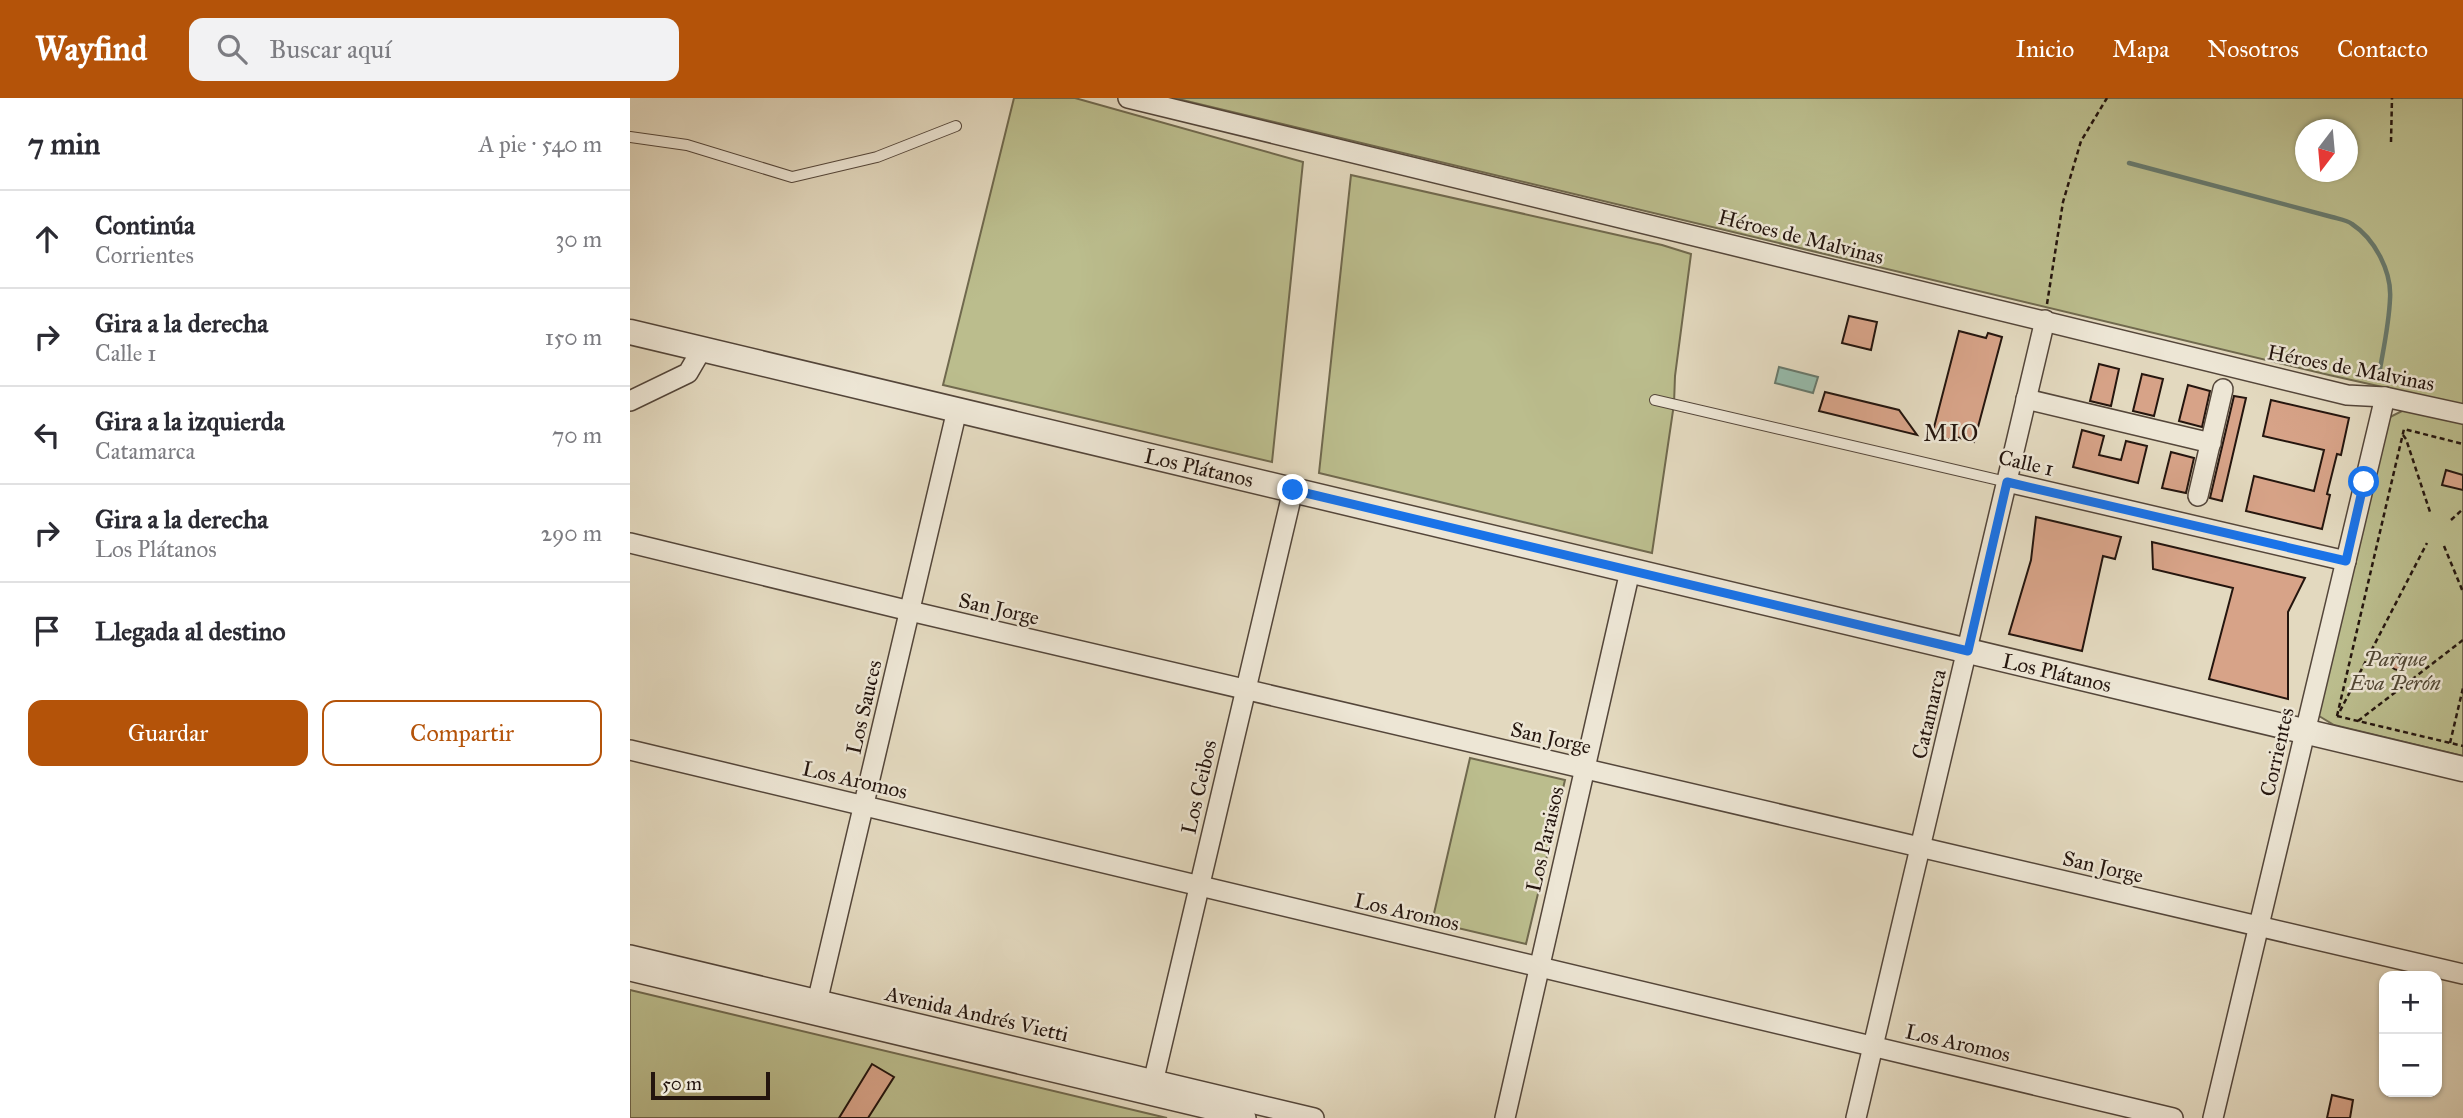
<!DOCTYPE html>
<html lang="es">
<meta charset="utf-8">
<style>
:root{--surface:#fff;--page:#f2f2f3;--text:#2b2b33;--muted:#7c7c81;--line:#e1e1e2;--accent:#b45309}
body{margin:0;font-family:"IM FELL Great Primer",serif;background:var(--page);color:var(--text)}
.controls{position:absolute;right:21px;bottom:21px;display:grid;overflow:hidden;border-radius:14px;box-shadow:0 2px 5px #0004}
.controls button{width:63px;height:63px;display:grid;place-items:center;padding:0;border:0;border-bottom:2px solid var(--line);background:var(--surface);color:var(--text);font:35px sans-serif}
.compass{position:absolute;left:1665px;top:21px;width:63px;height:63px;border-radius:50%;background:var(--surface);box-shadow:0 2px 5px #0004;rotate:196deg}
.scale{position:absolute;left:21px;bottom:18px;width:119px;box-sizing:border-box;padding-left:7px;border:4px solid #24150e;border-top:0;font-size:19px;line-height:24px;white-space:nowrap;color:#24150e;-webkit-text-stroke:5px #ede6d5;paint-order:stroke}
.stop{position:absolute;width:21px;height:21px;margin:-16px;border:5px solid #1a73e8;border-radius:50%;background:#fff}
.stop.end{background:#1a73e8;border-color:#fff;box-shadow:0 2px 7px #0008}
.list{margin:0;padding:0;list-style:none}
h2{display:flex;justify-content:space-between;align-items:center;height:91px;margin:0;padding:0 28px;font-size:30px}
h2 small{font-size:23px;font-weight:400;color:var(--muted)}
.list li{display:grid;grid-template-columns:46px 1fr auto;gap:21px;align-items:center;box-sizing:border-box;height:98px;padding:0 28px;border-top:2px solid var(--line)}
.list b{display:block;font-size:26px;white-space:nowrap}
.list p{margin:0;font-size:23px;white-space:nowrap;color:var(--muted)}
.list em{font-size:23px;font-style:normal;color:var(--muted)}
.actions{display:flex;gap:14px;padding:21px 28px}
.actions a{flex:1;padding:16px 0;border:2px solid var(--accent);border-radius:14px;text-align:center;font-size:24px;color:var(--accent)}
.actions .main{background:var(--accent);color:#fff}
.icon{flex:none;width:38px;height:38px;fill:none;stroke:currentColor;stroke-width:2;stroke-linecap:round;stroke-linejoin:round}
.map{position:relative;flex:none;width:1833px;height:1020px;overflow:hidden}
header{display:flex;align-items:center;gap:42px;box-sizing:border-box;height:98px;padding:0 35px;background:var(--accent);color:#fff}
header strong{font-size:33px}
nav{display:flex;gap:38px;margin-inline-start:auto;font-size:24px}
.search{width:490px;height:63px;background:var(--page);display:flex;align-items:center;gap:18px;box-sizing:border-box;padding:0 24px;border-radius:14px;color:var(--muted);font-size:26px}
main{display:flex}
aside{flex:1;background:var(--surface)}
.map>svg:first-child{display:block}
</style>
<header>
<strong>Wayfind</strong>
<div class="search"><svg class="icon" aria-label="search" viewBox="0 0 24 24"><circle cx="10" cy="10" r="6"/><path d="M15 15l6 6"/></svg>Buscar aquí</div>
<nav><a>Inicio</a><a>Mapa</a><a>Nosotros</a><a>Contacto</a></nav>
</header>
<main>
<aside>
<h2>7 min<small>A pie · 540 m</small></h2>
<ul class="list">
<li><svg class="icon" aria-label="ahead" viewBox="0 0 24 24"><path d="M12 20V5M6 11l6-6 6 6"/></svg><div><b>Continúa</b><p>Corrientes</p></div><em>30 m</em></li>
<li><svg class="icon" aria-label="right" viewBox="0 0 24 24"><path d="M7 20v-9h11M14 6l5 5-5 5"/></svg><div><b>Gira a la derecha</b><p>Calle 1</p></div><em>150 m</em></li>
<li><svg class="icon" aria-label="left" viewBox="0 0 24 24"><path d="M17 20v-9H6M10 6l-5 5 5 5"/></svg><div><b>Gira a la izquierda</b><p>Catamarca</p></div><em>70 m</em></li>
<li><svg class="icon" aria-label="right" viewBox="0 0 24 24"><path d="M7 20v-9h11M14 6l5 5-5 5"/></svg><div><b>Gira a la derecha</b><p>Los Plátanos</p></div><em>290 m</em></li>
<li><svg class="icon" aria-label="arrive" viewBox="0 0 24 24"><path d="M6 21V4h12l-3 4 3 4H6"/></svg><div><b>Llegada al destino</b></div></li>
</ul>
<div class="actions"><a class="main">Guardar</a><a>Compartir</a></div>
</aside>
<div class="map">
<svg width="1833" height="1020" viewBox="0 0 1833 1020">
<rect width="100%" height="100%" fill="#e3d9bf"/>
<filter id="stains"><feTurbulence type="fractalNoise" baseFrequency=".00286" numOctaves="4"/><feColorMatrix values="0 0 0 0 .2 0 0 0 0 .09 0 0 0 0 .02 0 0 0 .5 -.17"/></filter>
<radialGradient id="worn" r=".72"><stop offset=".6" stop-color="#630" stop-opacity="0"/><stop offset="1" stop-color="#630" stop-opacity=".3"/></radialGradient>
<g fill="#bbbd8d" stroke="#70694e" stroke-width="2" fill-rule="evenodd">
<polygon points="384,0 445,0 673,64 642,364 313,287"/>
<path d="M544 0H1833V307L1699 277ZM1675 32H1717V74H1675Z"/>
<polygon points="721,77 1032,147 1061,156 1045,278 1044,306 1022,455 689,375"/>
<polygon points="1776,311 1833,324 1833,658 1704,627 1689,618 1688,610 1760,319"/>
<polygon points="840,660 935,682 896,846 802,824"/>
<polygon points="0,892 537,1020 0,1020"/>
</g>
<polygon fill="#96bbab" stroke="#68796c" stroke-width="2" points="1149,269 1188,279 1183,295 1145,285"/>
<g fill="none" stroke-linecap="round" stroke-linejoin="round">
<path stroke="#68796c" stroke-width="4.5" d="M1499 65 1702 119C1709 121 1717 122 1722 126 1745 141 1762 174 1760 201 1759 225 1754 248 1750 271"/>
</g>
<g fill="#d7a388" stroke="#24150e" stroke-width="2">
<polygon points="1219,218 1247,224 1241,252 1212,245"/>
<polygon points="1329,233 1356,240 1358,235 1372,239 1344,344 1323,338 1321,342 1302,337"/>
<polygon points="1469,266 1489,271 1481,308 1460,303"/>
<polygon points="1512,276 1533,281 1524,318 1503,313"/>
<polygon points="1558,287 1580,293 1572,329 1549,323"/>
<polygon points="1195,294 1269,312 1287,337 1189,313"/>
<polygon points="1604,298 1616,300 1592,403 1580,400"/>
<polygon points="1641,302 1719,320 1711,357 1707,356 1697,396 1700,397 1692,431 1616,413 1624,378 1684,393 1694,352 1633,338"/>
<polygon points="1452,332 1474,338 1469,357 1491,362 1496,343 1517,348 1508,385 1443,369"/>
<polygon points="1541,354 1564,360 1556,395 1532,390"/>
<polygon points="1816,372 1833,377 1833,392 1812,387"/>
<polygon points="1406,419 1491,439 1485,461 1473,458 1452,553 1379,536 1401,462"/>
<polygon points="1522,444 1675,480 1658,514 1658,601 1579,581 1603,490 1523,471"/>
<circle cx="1768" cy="564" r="8"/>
<polygon points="242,966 264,979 238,1020 209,1020"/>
<polygon points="1702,997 1723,1002 1720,1020 1697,1020"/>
</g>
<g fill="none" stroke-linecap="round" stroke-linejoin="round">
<defs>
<g id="service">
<polyline points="0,39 57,47 162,79 247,59 326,28"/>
<polyline points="1025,302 1377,384"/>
</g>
<g id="minor">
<polyline points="498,0 1717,297 1755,299 1833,316"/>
<polyline points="1396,301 1581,345"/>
<polyline points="0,303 58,275 72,251"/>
<polyline points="1377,384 1716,463"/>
<polyline points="1568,398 1593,291"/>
<polyline points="0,445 280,513 1833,876"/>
<polyline points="0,652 1543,1020"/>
<polyline points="0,857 684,1020"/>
<polyline points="0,873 616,1020"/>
<polyline points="185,913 327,312"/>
<polyline points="521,993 663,392"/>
<polyline points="875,1020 1000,473"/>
<polyline points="1226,1020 1415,222"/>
<polyline points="1583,1020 1755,299"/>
</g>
<polyline id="tertiary" points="0,234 1833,671"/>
</defs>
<use href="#service" stroke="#54463a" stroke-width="12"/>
<use href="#minor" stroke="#54463a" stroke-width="22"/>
<use href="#tertiary" stroke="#54463a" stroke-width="27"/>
<g stroke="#24150e" stroke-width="2.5" stroke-dasharray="5 3.5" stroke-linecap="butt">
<polyline points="1761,44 1762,0"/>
<polyline points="1417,206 1433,104 1451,43 1477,0"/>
<polyline points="1773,337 1776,341 1801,417"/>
<polyline points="1821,422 1833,411"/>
<polyline points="1814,448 1833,494"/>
<polyline points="1710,613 1797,445"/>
<polyline points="1707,618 1774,331 1833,346"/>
<polyline points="1707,618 1833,648"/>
<polyline points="1728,623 1833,542"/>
<polyline points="1820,645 1833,590"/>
</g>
<use href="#service" stroke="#ede6d5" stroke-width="10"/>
<use href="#minor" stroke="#ede6d5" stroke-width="19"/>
<use href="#tertiary" stroke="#ede6d5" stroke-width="24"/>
</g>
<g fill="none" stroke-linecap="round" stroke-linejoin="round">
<polyline stroke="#1a73e8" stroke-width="9" points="663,392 1338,553 1377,384 1716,463 1734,384"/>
</g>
<g text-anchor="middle" stroke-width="5" stroke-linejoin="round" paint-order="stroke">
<g font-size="21" fill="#24150e" stroke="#ede6d5">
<text transform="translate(1171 139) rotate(14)" y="7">Héroes de Malvinas</text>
<text transform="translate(1721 270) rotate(11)" y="7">Héroes de Malvinas</text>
<text transform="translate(1396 365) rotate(13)" y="7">Calle 1</text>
<text transform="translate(569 370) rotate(13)" y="7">Los Plátanos</text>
<text transform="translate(369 511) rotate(13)" y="7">San Jorge</text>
<text transform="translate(1427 575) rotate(13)" y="7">Los Plátanos</text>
<text transform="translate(234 609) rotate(-77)" y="7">Los Sauces</text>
<text transform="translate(1299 616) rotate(-77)" y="7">Catamarca</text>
<text transform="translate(921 640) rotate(13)" y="7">San Jorge</text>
<text transform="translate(1647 654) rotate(-77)" y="7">Corrientes</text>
<text transform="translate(225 682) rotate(13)" y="7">Los Aromos</text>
<text transform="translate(569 689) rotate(-77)" y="7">Los Ceibos</text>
<text transform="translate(915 741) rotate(-77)" y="7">Los Paraisos</text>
<text transform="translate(1473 769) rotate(13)" y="7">San Jorge</text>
<text transform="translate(777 814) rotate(13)" y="7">Los Aromos</text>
<text transform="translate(347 916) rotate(13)" y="7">Avenida Andrés Vietti</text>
<text transform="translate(1328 945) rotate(13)" y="7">Los Aromos</text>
</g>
<g font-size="21" font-style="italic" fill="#514734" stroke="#ede6d5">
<text x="1765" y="568">Parque<tspan x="1765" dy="24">Eva Perón</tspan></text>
</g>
<g font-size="23" letter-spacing="2" fill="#24150e" stroke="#ede6d5">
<text x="1322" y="343">MIO</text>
</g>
</g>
<rect width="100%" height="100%" filter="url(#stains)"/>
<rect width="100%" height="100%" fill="url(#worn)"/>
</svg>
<div class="controls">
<button>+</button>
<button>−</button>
</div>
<svg class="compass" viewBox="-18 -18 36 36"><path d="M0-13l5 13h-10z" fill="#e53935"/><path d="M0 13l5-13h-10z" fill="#7c7c81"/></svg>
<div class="scale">50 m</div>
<div class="stop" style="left:1734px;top:384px"></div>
<div class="stop end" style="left:663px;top:392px"></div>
</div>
</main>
